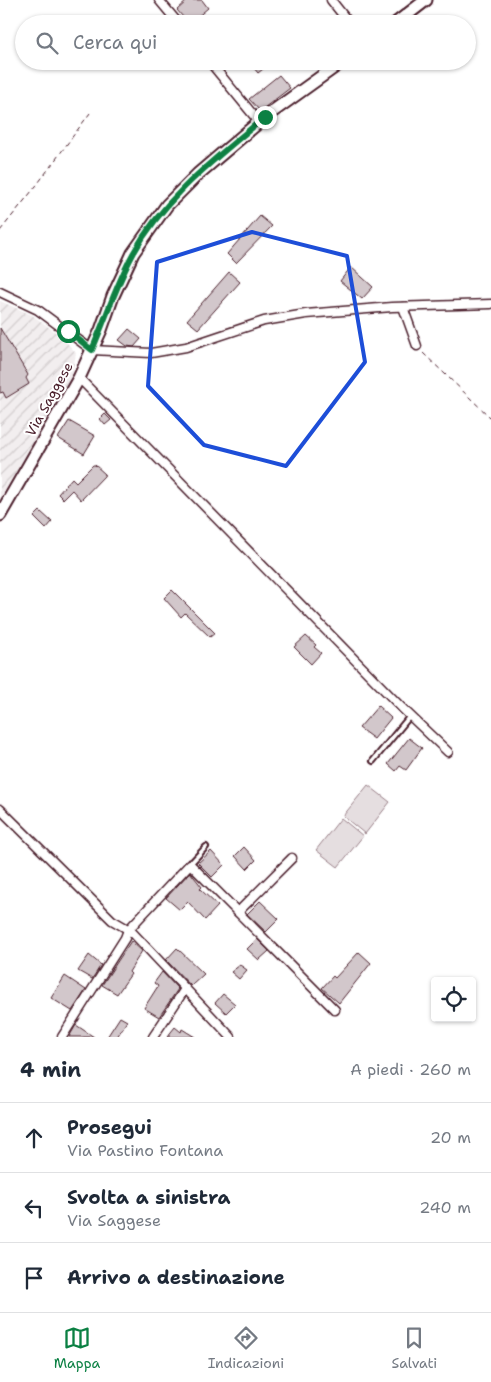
<!DOCTYPE html>
<html lang="it">
<meta charset="utf-8">
<style>
:root{--surface:#fff;--page:#f2f2f3;--text:#1f2937;--muted:#747a83;--line:#e0e1e3;--accent:#0b8043}
body{margin:0;font-family:"Shantell Sans",sans-serif;background:var(--page);color:var(--text)}
.controls{position:absolute;right:15px;bottom:15px;display:grid;overflow:hidden;border-radius:5px;box-shadow:0 1px 4px #0004}
.controls button{width:45px;height:45px;display:grid;place-items:center;padding:0;border:0;border-bottom:1px solid var(--line);background:var(--surface);color:var(--text);font:25px sans-serif}
.stop{position:absolute;width:15px;height:15px;margin:-11px;border:4px solid #0b8043;border-radius:50%;background:#fff}
.stop.end{background:#0b8043;border-color:#fff;box-shadow:0 1px 5px #0008}
.list{margin:0;padding:0;list-style:none}
h2{display:flex;justify-content:space-between;align-items:center;height:65px;margin:0;padding:0 20px;font-size:21px}
h2 small{font-size:16px;font-weight:400;color:var(--muted)}
.list li{display:grid;grid-template-columns:32px 1fr auto;gap:15px;align-items:center;box-sizing:border-box;height:70px;padding:0 20px;border-top:1px solid var(--line)}
.list b{display:block;font-size:19px;white-space:nowrap}
.list p{margin:0;font-size:16px;white-space:nowrap;color:var(--muted)}
.list em{font-size:16px;font-style:normal;color:var(--muted)}
.icon{flex:none;width:28px;height:28px;fill:none;stroke:currentColor;stroke-width:2;stroke-linecap:round;stroke-linejoin:round}
.map{position:relative;flex:none;width:491px;height:1037px;overflow:hidden}
.search{position:absolute;background:var(--surface);box-shadow:0 1px 4px #0004;left:15px;right:15px;top:15px;height:55px;display:flex;align-items:center;gap:12px;box-sizing:border-box;padding:0 18px;border-radius:28px;color:var(--muted);font-size:19px}
.sheet{height:275px;background:var(--surface)}
nav{display:flex;justify-content:space-around;align-items:center;box-sizing:border-box;height:70px;border-top:1px solid var(--line);background:var(--surface);font-size:14px;color:var(--muted)}
nav a{display:grid;justify-items:center;gap:2px}
nav .on{color:var(--accent)}
.map>svg:first-child{display:block}
</style>
<div class="map">
<svg width="491" height="1037" viewBox="0 0 491 1037">
<defs>
<pattern id="industrial-furrows" width="10" height="10" patternUnits="userSpaceOnUse" patternTransform="scale(1.25)"><rect width="10" height="10" fill="#f2eeef"/><path d="M-1 1l2-2M0 10L10 0M9 11l2-2" fill="none" stroke="#d1cccd"/></pattern>
</defs>
<rect width="100%" height="100%" fill="#fff"/>
<filter id="ink" filterUnits="userSpaceOnUse"><feTurbulence type="fractalNoise" baseFrequency=".02" numOctaves="2"/><feDisplacementMap in="SourceGraphic" scale="10" xChannelSelector="R" yChannelSelector="G"/><feConvolveMatrix kernelMatrix="1 2 1 2 8 2 1 2 1" color-interpolation-filters="sRGB"/></filter>
<g filter="url(#ink)">
<polygon fill="url(#industrial-furrows)" points="0,301 32,315 61,336 76,353 72,374 0,502"/>
<g fill="#e5dee0" stroke="#987e86">
<polygon points="368,785 390,802 365,834 343,816"/>
<polygon points="341,818 363,836 338,867 316,850"/>
</g>
<g fill="#d2c7cb" stroke="#4a1f2b">
<polygon points="188,0 202,0 208,8 189,24 177,10"/>
<polygon points="248,61 273,61 258,73"/>
<polygon points="279,75 290,88 260,111 249,99"/>
<polygon points="260,216 272,226 236,263 227,254"/>
<polygon points="351,267 373,287 362,299 340,281"/>
<polygon points="229,272 240,282 198,329 187,320"/>
<polygon points="0,328 28,375 26,378 29,384 6,398 3,392 0,393"/>
<polygon points="129,329 141,339 134,347 127,346 119,340"/>
<polygon points="105,414 111,420 105,425 100,419"/>
<polygon points="69,421 95,436 84,454 58,438"/>
<polygon points="93,465 95,465 105,474 104,476 81,500 72,490 63,499 58,494 72,478 76,482"/>
<polygon points="40,511 52,522 46,529 34,517"/>
<polygon points="172,590 215,633 210,637 185,613 181,617 164,598"/>
<polygon points="306,636 316,645 314,647 321,653 311,664 294,647"/>
<polygon points="378,706 391,718 374,739 359,728"/>
<polygon points="409,738 422,748 406,770 400,766 396,771 388,764"/>
<polygon points="244,847 256,860 247,869 235,856"/>
<polygon points="211,851 224,865 212,877 198,863"/>
<polygon points="190,872 202,887 200,889 218,906 205,920 188,902 180,910 166,898"/>
<polygon points="260,901 279,919 266,932 247,914"/>
<polygon points="257,939 269,951 259,960 247,949"/>
<polygon points="131,941 142,951 129,972 131,974 117,994 102,985"/>
<polygon points="177,948 204,974 191,986 166,960"/>
<polygon points="359,952 371,963 339,1003 322,988 333,976 335,978"/>
<polygon points="89,955 101,965 92,979 78,971"/>
<polygon points="240,965 247,970 239,979 231,972"/>
<polygon points="162,972 178,989 159,1017 144,1008 158,986 154,983"/>
<polygon points="65,976 86,990 72,1011 51,998"/>
<polygon points="223,994 235,1004 226,1013 215,1003"/>
<polygon points="120,1017 127,1021 117,1037 107,1037"/>
<polygon points="76,1025 94,1037 69,1037"/>
<polygon points="175,1027 181,1032 182,1029 195,1037 167,1037"/>
</g>
<g fill="none" stroke-linecap="round" stroke-linejoin="round">
<defs>
<g id="lane">
<polyline points="373,761 410,716"/>
<polyline points="190,864 206,847"/>
</g>
<g id="street">
<polyline points="159,0 179,24"/>
<polyline points="331,0 350,24"/>
<polyline points="209,61 259,122"/>
<polyline points="0,292 38,310 92,350 151,353 186,347 264,321 306,314 392,307 491,304"/>
<polyline points="403,307 417,346"/>
<polyline points="79,378 402,708 448,752"/>
<polyline points="0,809 112,920 131,931 231,1037"/>
<polyline points="238,912 292,858"/>
<polyline points="62,1037 125,938 128,930 190,864 335,1010"/>
<polyline points="153,1037 185,989"/>
</g>
<g id="secondary">
<polyline points="395,24 426,0"/>
<polyline points="0,515 79,378 101,330 113,296 133,253 167,205 198,174 265,117 343,61"/>
</g>
</defs>
<use href="#lane" stroke="#4a1f2b" stroke-width="8"/>
<use href="#street" stroke="#4a1f2b" stroke-width="11"/>
<use href="#secondary" stroke="#4a1f2b" stroke-width="15"/>
<g stroke="#4a1f2b" stroke-width="1" stroke-dasharray="5 4" stroke-linecap="butt">
<polyline points="0,231 36,186 90,113"/>
<polyline points="423,353 491,418"/>
</g>
<use href="#lane" stroke="#fff" stroke-width="4"/>
<use href="#street" stroke="#fff" stroke-width="8"/>
<use href="#secondary" stroke="#fff" stroke-width="11"/>
</g>
</g>
<g fill="none" stroke-linecap="round" stroke-linejoin="round" filter="url(#ink)">
<path stroke="#0b8043" stroke-width="6" d="M68 331 92 350C106 318 116 285 133 254 164 197 216 158 265 117"/>
</g>
<path fill="none" stroke="#1d4ed8" stroke-width="4" stroke-linejoin="round" d="M252 232 347 256 365 362 286 466 204 445 148 386 157 262Z"/>
<g text-anchor="middle" stroke-width="4" stroke-linejoin="round" paint-order="stroke">
<g font-size="14" fill="#4a1f2b" stroke="#fff">
<text transform="translate(49 399) rotate(-61)" y="5">Via Saggese</text>
</g>
</g>
</svg>
<div class="controls">
<button><svg class="icon" aria-label="locate" viewBox="0 0 24 24"><circle cx="12" cy="12" r="6"/><path d="M12 2v4M12 18v4M2 12h4M18 12h4"/></svg></button>
</div>
<div class="stop" style="left:68px;top:331px"></div>
<div class="stop end" style="left:265px;top:117px"></div>
<div class="search"><svg class="icon" aria-label="search" viewBox="0 0 24 24"><circle cx="10" cy="10" r="6"/><path d="M15 15l6 6"/></svg>Cerca qui</div>
</div>
<section class="sheet">
<h2>4 min<small>A piedi · 260 m</small></h2>
<ul class="list">
<li><svg class="icon" aria-label="ahead" viewBox="0 0 24 24"><path d="M12 20V5M6 11l6-6 6 6"/></svg><div><b>Prosegui</b><p>Via Pastino Fontana</p></div><em>20 m</em></li>
<li><svg class="icon" aria-label="left" viewBox="0 0 24 24"><path d="M17 20v-9H6M10 6l-5 5 5 5"/></svg><div><b>Svolta a sinistra</b><p>Via Saggese</p></div><em>240 m</em></li>
<li><svg class="icon" aria-label="arrive" viewBox="0 0 24 24"><path d="M6 21V4h12l-3 4 3 4H6"/></svg><div><b>Arrivo a destinazione</b></div></li>
</ul>
</section>
<nav>
<a class="on"><svg class="icon" aria-label="map" viewBox="0 0 24 24"><path d="M3 6l6-2 6 2 6-2v14l-6 2-6-2-6 2zM9 4v14M15 6v14"/></svg>Mappa</a>
<a><svg class="icon" aria-label="directions" viewBox="0 0 24 24"><path d="M12 3l9 9-9 9-9-9zM9 14v-3h6M13 9l2 2-2 2"/></svg>Indicazioni</a>
<a><svg class="icon" aria-label="saved" viewBox="0 0 24 24"><path d="M7 4h10v16l-5-4-5 4z"/></svg>Salvati</a>
</nav>
